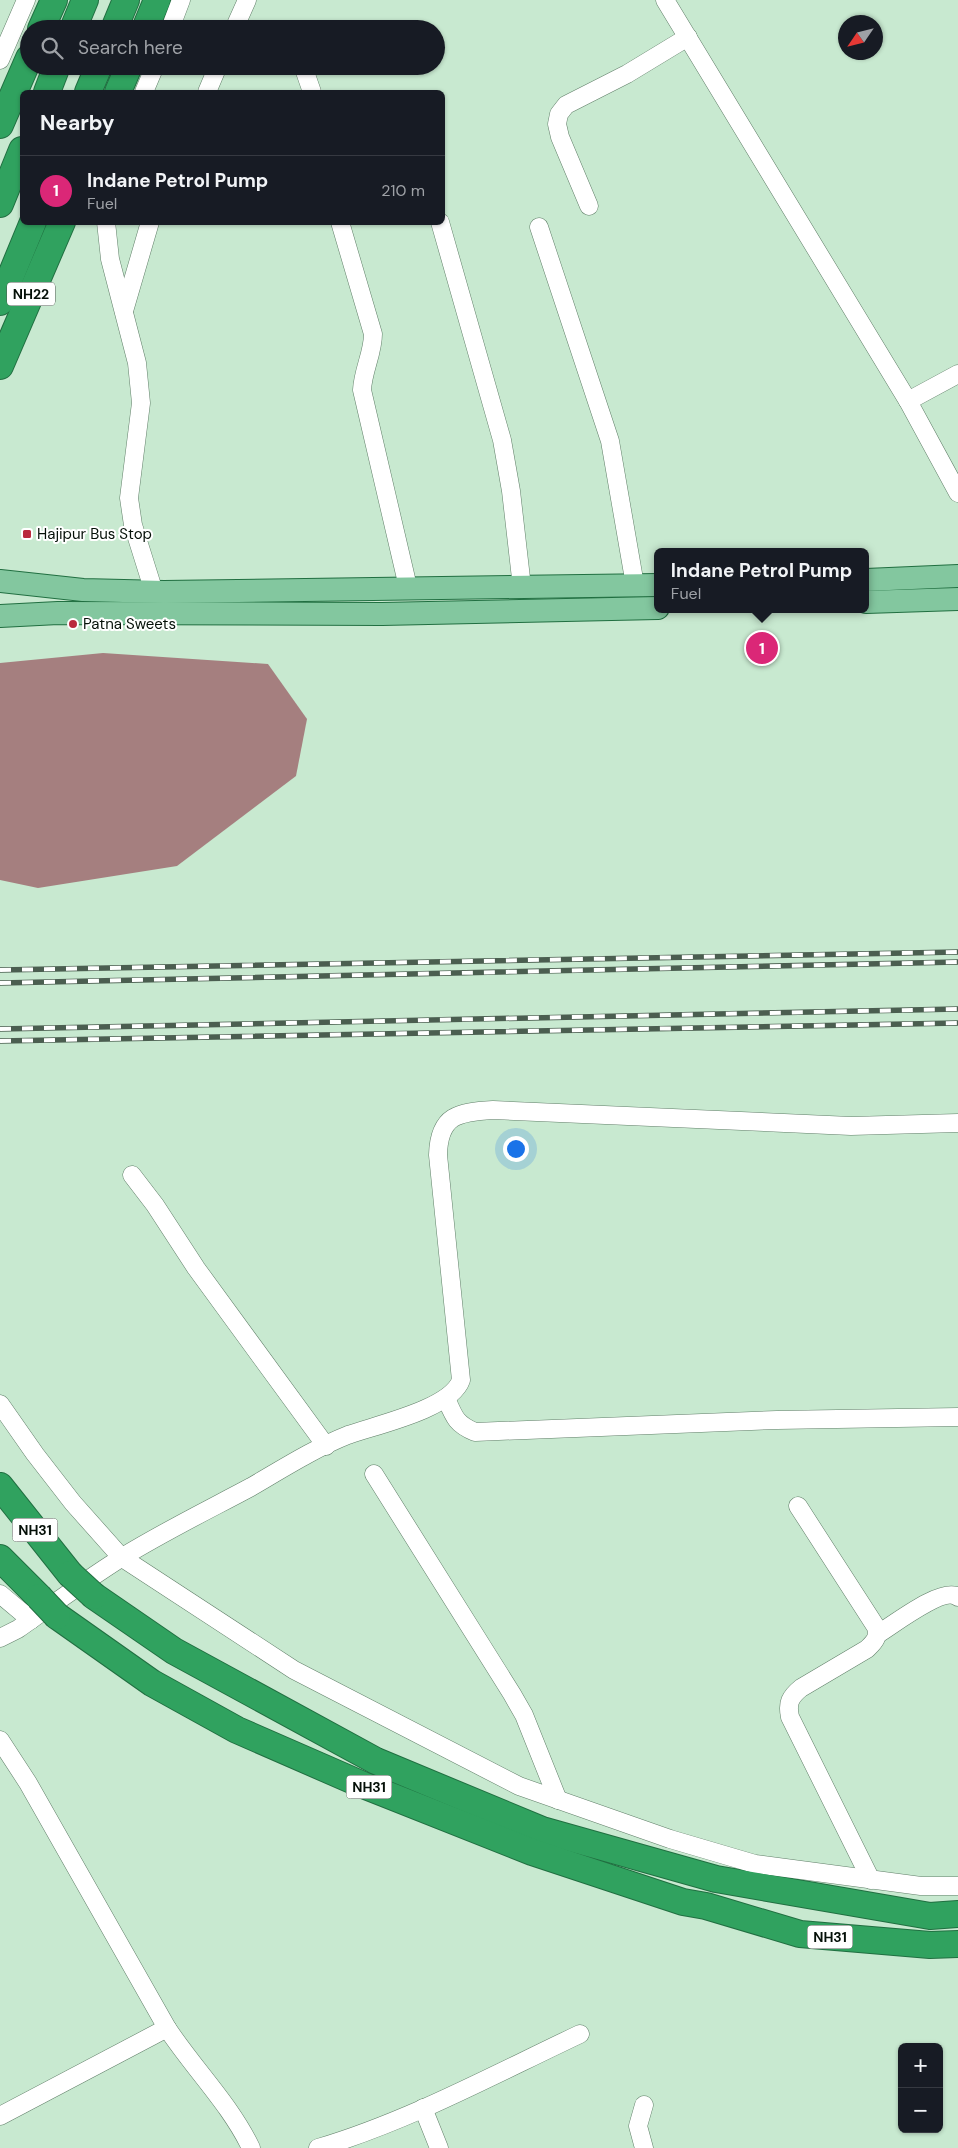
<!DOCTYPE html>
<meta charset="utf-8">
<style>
:root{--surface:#171b24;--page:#20242c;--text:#f1f3f6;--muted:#9ea1a6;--line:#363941;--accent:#db2777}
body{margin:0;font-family:"DM Sans",sans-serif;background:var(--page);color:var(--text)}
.controls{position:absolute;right:15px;bottom:15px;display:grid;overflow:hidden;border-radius:8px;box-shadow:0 1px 4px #0004}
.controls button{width:45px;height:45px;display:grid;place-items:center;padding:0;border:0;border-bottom:1px solid var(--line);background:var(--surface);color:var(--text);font:25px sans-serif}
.compass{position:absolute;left:838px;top:15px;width:45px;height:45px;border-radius:50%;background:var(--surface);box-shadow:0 1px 4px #0004;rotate:235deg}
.you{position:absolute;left:515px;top:1148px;width:18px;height:18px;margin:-12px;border:4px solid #fff;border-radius:50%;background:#1a73e8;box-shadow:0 0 0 8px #1a73e833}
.badge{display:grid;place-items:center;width:32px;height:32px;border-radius:50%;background:var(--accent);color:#fff;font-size:16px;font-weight:700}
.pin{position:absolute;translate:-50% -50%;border:2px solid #fff;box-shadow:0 1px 5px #0006}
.popup{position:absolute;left:654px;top:548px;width:215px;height:65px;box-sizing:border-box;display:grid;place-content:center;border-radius:8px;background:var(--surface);filter:drop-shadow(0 1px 4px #0005);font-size:16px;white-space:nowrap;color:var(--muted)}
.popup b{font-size:19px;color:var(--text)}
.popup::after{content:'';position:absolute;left:50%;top:100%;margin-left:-10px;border:10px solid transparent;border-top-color:var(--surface)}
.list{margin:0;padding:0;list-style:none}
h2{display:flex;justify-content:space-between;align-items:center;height:65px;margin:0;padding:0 20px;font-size:21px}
h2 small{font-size:16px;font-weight:400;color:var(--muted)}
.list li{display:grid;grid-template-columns:32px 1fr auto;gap:15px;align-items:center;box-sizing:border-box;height:70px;padding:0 20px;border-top:1px solid var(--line)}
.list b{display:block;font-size:19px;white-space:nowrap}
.list p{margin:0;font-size:16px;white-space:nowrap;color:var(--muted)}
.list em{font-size:16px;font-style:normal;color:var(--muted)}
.icon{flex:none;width:28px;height:28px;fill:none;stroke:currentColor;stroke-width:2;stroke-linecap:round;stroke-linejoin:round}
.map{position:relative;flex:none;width:958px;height:2148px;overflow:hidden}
.search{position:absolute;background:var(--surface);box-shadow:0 1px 4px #0004;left:20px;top:20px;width:425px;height:55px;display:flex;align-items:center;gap:12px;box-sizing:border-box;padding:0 18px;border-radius:28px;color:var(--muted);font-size:19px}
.panel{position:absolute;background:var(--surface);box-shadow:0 1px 4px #0004;left:20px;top:90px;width:425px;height:135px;border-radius:8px}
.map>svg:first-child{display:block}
</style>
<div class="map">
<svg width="958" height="2148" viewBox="0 0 958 2148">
<rect width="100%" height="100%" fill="#c8e9d0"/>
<polygon fill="#a57f7f" points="103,653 268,664 307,719 296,776 177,866 38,888 0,880 0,663"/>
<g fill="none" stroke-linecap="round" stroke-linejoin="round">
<defs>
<g id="minor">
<polyline points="665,0 908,401 958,493"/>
<polyline points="170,29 181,0"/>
<polyline points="234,29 247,0"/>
<polyline points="0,60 26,0"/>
<polyline points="303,66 312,92"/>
<polyline points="144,92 155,66"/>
<polyline points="207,92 218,66"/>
<polyline points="589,206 560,137 557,124 559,114 566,105 627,74 688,37"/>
<polyline points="106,222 110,259 137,363 141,403 129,498 133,525 154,592"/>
<path d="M340 222 373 334C373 353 363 370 362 390L408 587"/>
<polyline points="440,222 502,440 511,491 522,587"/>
<polyline points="539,227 610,441 635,585"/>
<polyline points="124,311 150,222"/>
<polyline points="908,401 958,374"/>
<polyline points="132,1175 155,1205 196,1268 326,1446"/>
<path d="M446 1398C454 1417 456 1424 475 1432L777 1420 958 1417"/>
<polyline points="0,1404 35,1454 73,1503 121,1557 294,1670 519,1786 670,1839 755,1864 921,1886 958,1886"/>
<polyline points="374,1474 512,1694 524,1715 558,1800"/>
<path d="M798 1506 876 1627C879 1638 874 1642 867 1649L801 1688C790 1697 787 1703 790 1717L871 1880"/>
<polyline points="0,1594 31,1620"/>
<path d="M878 1634C893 1625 943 1586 958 1597"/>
<path d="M0 1638 18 1629C52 1605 86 1580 121 1558 163 1532 208 1510 251 1487 282 1469 315 1448 348 1435 376 1425 451 1409 461 1380L438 1155C439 1115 458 1112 493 1110L851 1126 958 1123"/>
<path d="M0 1740 28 1783 167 2028C194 2069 230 2104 251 2148"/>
<polyline points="423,2108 439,2148"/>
<polyline points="0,2116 167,2028"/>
<path d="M318 2148C409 2121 495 2074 580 2034"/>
<polyline points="644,2148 638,2126 644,2105"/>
</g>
<g id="major">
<polyline points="866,580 958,576"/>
<polyline points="0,581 83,590 164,592 658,585"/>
<polyline points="866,602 958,599"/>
<polyline points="0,616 58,613 382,614 658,608"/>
</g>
<g id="highway">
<polyline points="41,29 54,0"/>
<polyline points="73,29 85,0"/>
<polyline points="114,29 126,0"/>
<polyline points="145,29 157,0"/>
<polyline points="47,92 57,66"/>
<polyline points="88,92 99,66"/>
<polyline points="118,92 129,66"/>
<polyline points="0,125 29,58"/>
<polyline points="0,204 22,150"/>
<polyline points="0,302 33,222"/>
<polyline points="0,366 62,222"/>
<polyline points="0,1486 70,1574"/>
<polyline points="0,1558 39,1597"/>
<polyline points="94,1596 174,1651 376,1761 542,1830 716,1879 930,1916 958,1914"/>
<polyline points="57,1616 152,1683 237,1730 363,1785 532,1852 683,1902 706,1906 800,1934 930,1945 958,1944"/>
</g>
</defs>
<use href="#minor" stroke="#617f69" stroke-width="19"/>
<use href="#major" stroke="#216f41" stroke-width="24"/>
<use href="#highway" stroke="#216f41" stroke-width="28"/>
<use href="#minor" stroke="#fff" stroke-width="18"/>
<use href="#major" stroke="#83c79f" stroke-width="22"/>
<use href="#highway" stroke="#30a25f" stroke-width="26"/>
<defs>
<g id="rail">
<polyline points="0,970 958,952"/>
<polyline points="0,983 958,962"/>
<polyline points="0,1029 958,1009"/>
<polyline points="0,1041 958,1023"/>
</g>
</defs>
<use href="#rail" stroke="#4b5e50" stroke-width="5.5"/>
<use href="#rail" stroke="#fff" stroke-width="4" stroke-dasharray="11" stroke-linecap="butt"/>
<defs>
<g id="highway-bridge">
<polyline points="70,1574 94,1596"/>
<polyline points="39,1597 57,1616"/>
</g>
</defs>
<use href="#highway-bridge" stroke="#216f41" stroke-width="28" stroke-linecap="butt"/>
<use href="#highway-bridge" stroke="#30a25f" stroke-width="26"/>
</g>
<g fill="#ba293d" stroke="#fff" stroke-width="2">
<rect x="22" y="529" width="10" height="10" rx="2.5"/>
<circle cx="73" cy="624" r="5"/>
</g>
<g text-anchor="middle" stroke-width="4" stroke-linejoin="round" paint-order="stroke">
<g fill="#fff" stroke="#505852" stroke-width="1">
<rect x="7" y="282.5" width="48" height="23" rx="4"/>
<rect x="12.5" y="1518.5" width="45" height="23" rx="4"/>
<rect x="346.5" y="1775.5" width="45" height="23" rx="4"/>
<rect x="807.5" y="1925.5" width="45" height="23" rx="4"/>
</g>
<g font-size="14" font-weight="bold" fill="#051008">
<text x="31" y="299">NH22</text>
<text x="35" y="1535">NH31</text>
<text x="369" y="1792">NH31</text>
<text x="830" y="1942">NH31</text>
</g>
<g font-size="15" fill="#051008" stroke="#fff" text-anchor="start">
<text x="37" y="539">Hajipur Bus Stop</text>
<text x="83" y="629">Patna Sweets</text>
</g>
</g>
</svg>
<div class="controls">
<button>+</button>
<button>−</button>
</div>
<svg class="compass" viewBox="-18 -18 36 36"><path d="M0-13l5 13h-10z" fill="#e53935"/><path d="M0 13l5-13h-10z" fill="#9ea1a6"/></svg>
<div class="you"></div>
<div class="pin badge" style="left:762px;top:648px">1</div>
<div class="popup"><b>Indane Petrol Pump</b>Fuel</div>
<div class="search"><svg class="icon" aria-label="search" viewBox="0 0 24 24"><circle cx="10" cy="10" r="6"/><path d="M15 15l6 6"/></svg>Search here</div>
<section class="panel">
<h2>Nearby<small></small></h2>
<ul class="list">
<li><span class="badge">1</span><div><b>Indane Petrol Pump</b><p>Fuel</p></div><em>210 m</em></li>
</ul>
</section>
</div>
